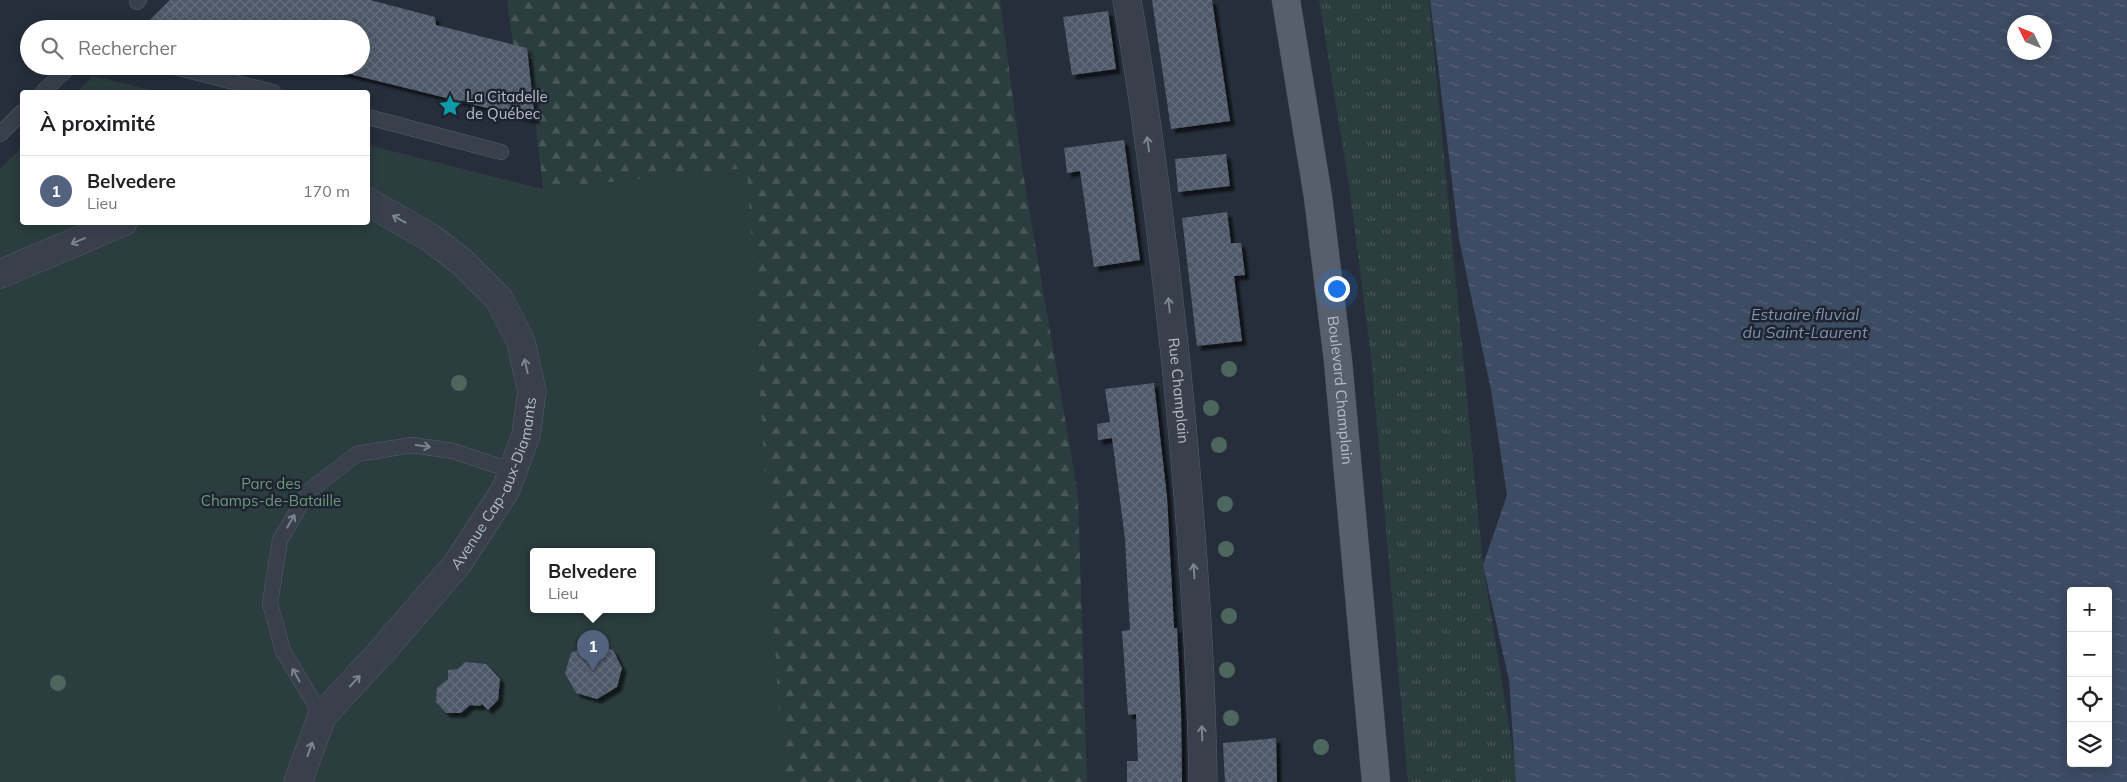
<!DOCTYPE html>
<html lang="fr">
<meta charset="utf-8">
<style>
:root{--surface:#fff;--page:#f6f6f6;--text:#202124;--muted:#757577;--line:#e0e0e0;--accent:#53627f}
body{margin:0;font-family:Mulish,sans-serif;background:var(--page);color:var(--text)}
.controls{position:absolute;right:15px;bottom:15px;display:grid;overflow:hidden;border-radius:5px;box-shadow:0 2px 12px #0003}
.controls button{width:45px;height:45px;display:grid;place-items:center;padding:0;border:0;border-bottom:1px solid var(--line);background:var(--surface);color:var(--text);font:25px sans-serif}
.compass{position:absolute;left:2007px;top:15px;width:45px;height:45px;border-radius:50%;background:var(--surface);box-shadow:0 2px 12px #0003;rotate:313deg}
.you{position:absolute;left:1336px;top:288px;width:18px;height:18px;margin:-12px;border:4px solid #fff;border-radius:50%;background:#1a73e8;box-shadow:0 0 0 8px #1a73e833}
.badge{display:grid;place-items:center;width:32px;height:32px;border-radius:50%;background:var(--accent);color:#fff;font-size:16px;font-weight:700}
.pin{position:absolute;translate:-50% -41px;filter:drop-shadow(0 1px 2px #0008)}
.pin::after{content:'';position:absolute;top:26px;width:18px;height:15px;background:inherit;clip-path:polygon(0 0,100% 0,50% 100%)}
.popup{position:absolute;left:530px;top:548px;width:125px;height:65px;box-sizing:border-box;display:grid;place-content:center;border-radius:5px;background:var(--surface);filter:drop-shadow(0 1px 4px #0005);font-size:16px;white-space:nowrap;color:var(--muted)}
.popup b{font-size:19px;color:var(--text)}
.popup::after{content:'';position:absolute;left:50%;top:100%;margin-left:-10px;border:10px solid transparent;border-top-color:var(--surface)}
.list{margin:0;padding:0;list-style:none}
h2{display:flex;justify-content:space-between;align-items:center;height:65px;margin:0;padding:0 20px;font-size:21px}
h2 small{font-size:16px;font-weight:400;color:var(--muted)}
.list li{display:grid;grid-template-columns:32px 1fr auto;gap:15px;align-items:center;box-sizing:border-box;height:70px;padding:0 20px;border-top:1px solid var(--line)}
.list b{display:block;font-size:19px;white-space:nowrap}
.list p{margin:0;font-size:16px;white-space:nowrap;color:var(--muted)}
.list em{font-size:16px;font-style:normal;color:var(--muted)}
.icon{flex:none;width:28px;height:28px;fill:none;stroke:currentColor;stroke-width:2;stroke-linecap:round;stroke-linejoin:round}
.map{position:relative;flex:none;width:2127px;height:782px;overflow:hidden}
.search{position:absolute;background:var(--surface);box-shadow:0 2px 12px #0003;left:20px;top:20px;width:350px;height:55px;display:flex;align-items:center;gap:12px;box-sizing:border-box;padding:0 18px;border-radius:28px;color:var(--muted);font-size:19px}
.panel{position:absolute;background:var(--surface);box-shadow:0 2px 12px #0003;left:20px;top:90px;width:350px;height:135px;border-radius:5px}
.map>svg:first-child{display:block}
</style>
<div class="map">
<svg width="2127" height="782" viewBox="0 0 2127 782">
<defs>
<pattern id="grass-tufts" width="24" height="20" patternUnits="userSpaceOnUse" patternTransform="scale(1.25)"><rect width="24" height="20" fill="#2b3d3f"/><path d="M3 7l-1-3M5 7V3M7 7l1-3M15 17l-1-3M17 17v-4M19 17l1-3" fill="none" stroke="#485759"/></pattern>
<pattern id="forest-firs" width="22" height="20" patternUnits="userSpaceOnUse" patternTransform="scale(1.25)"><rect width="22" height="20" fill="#2b3d3f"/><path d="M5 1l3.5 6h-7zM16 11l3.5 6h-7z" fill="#485759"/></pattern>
<pattern id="water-ripples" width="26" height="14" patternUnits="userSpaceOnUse" patternTransform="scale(1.25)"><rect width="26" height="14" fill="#3d4b63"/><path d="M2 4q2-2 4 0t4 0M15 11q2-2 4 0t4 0" fill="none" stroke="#576378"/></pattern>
<pattern id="building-cross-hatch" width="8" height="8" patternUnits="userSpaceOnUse" patternTransform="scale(1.25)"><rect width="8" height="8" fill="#4e5867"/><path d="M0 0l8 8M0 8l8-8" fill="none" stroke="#656e7b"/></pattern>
<filter id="shadow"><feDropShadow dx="4.5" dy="4.5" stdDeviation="1" flood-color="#0009"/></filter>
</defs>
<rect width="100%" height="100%" fill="#262e3b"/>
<polygon fill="url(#grass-tufts)" points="1319,0 1429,0 1483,565 1518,782 1408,782 1371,357 1350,192"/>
<polygon fill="url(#forest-firs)" points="507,0 1000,0 1022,167 1078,495 1087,782 699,782 726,705 556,248 543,189 527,49 513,44"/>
<g fill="#2b3d3f" fill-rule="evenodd">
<polygon points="93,76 159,92 77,92"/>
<path d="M368 145 543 189 747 168 783 782H0V169L22 147V222H368ZM534 552H652V610H534Z"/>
</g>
<path fill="url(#water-ripples)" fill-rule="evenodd" d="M1430 0H2127V782H1516L1509 680 1483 565 1507 495 1491 390 1459 239ZM2014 22H2044V52H2014ZM2071 591H2108V763H2071Z"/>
<g fill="url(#building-cross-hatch)" filter="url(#shadow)">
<polygon points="170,0 370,0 435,17 436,25 527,48 535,120 321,67 361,66 361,29 166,29 146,24"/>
<polygon points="1152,0 1212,0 1230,121 1171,129"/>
<polygon points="1108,11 1116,69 1072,75 1063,17"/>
<polygon points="1124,140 1140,260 1094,267 1080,171 1067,173 1064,148"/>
<polygon points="1226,154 1230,186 1178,192 1175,159"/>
<polygon points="1227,212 1231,243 1241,243 1245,275 1234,276 1242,341 1197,346 1182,218"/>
<polygon points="1154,383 1167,497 1174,628 1177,628 1181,712 1182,782 1127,782 1127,761 1138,761 1136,714 1128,715 1122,631 1130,630 1125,539 1112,438 1098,440 1097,424 1110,422 1105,389"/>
<polygon points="591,643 613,650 622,668 617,687 597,699 576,693 565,673 571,653"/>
<polygon points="465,662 486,664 500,679 498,700 488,710 482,704 480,706 470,705 461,713 446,713 436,702 437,688 448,679 448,670 458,669"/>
<polygon points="1276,738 1277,782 1225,782 1223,743"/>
</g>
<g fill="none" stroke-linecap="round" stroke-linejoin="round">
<defs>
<g id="service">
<polyline points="137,2 139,0"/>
<polyline points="171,66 273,92"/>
<polyline points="43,92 70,66"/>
<polyline points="368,117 501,152"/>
<polyline points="0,134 22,112"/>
<polyline points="322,716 283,651 270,603 280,540 309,491 357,454 412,445 453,451 513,471"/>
</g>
<g id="minor">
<path id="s1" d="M1127 0C1148 120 1163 243 1176 364 1190 503 1201 642 1203 782"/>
<polyline points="0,274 123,222"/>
<path id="s2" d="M298 782 322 716 383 650 458 563 506 489 526 435 532 392 521 342 499 299 462 262 431 238 368 202"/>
</g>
<g id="primary">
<path id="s3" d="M1286 0 1318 197 1338 361 1376 782"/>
</g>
</defs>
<use href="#service" stroke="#575e6a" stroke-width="16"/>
<use href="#minor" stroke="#575e6a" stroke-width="29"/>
<use href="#primary" stroke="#424955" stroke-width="29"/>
<use href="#service" stroke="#39404c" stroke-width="15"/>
<use href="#minor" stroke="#39404c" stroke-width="28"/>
<use href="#primary" stroke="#585f6c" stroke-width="28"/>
</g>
<g fill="#4e675e">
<circle cx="1229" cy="369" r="8"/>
<circle cx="459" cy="383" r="8"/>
<circle cx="1211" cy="408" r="8"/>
<circle cx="1219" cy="445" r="8"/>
<circle cx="1225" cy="504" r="8"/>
<circle cx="1226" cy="549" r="8"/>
<circle cx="1229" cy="616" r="8"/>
<circle cx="1227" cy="670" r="8"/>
<circle cx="58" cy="683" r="8"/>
<circle cx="1231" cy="718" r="8"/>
<circle cx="1321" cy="747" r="8"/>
</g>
<defs><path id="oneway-shaft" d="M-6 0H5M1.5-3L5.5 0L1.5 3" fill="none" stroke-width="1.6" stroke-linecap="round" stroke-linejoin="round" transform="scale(1.25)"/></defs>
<g stroke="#7d8490">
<use href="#oneway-shaft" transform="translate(1148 144) rotate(-98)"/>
<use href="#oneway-shaft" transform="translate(399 219) rotate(-151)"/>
<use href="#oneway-shaft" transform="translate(78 241) rotate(157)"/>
<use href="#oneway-shaft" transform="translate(1169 305) rotate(-96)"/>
<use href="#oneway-shaft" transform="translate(526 366) rotate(-103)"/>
<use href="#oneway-shaft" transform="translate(423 446) rotate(8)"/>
<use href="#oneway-shaft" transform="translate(291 521) rotate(-60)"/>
<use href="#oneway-shaft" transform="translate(1194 571) rotate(-94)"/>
<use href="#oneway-shaft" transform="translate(296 675) rotate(-119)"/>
<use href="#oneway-shaft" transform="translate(355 681) rotate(-47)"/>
<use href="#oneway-shaft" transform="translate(1202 733) rotate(-92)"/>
<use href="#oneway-shaft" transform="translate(310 749) rotate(-70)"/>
</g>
<defs>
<symbol id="sight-bare" viewBox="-9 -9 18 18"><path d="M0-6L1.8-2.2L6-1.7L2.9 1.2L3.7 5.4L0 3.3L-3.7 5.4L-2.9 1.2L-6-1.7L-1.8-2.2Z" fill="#0f9aa8" stroke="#1e2531" stroke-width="2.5" paint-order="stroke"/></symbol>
</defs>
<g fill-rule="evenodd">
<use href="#sight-bare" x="434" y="90" width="32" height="32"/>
</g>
<g text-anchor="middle" stroke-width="5" stroke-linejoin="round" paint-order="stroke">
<g font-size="15" fill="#b5bbc7" stroke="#1e2531" text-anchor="start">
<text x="466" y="102">La Citadelle<tspan x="466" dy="17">de Québec</tspan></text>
</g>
<g font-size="15" fill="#b5bbc7" stroke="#1e2531">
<text dy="5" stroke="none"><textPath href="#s1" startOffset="394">Rue Champlain</textPath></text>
<text dy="5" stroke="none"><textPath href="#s3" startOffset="394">Boulevard Champlain</textPath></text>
<text dy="5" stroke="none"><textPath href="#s2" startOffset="364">Avenue Cap-aux-Diamants</textPath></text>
</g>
<g font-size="15" fill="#6e967a" stroke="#1e2531">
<text x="271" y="489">Parc des<tspan x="271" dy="17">Champs-de-Bataille</tspan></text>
</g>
<g font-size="16" font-style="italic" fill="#7f90ac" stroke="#1e2531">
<text x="1805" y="320">Estuaire fluvial<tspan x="1805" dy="18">du Saint-Laurent</tspan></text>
</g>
</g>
</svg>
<div class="controls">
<button>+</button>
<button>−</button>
<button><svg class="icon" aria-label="locate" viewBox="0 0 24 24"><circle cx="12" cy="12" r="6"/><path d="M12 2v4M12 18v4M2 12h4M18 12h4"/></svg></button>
<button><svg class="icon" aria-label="layers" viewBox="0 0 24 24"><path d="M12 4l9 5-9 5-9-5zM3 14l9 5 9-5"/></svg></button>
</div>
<svg class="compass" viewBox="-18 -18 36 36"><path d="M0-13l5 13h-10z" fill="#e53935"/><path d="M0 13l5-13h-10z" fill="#757577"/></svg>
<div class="you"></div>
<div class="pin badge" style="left:593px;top:671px">1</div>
<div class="popup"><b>Belvedere</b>Lieu</div>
<div class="search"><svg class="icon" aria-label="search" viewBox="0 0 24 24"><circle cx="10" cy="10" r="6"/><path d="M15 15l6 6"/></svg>Rechercher</div>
<section class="panel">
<h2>À proximité<small></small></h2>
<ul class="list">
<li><span class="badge">1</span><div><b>Belvedere</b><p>Lieu</p></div><em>170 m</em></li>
</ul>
</section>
</div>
